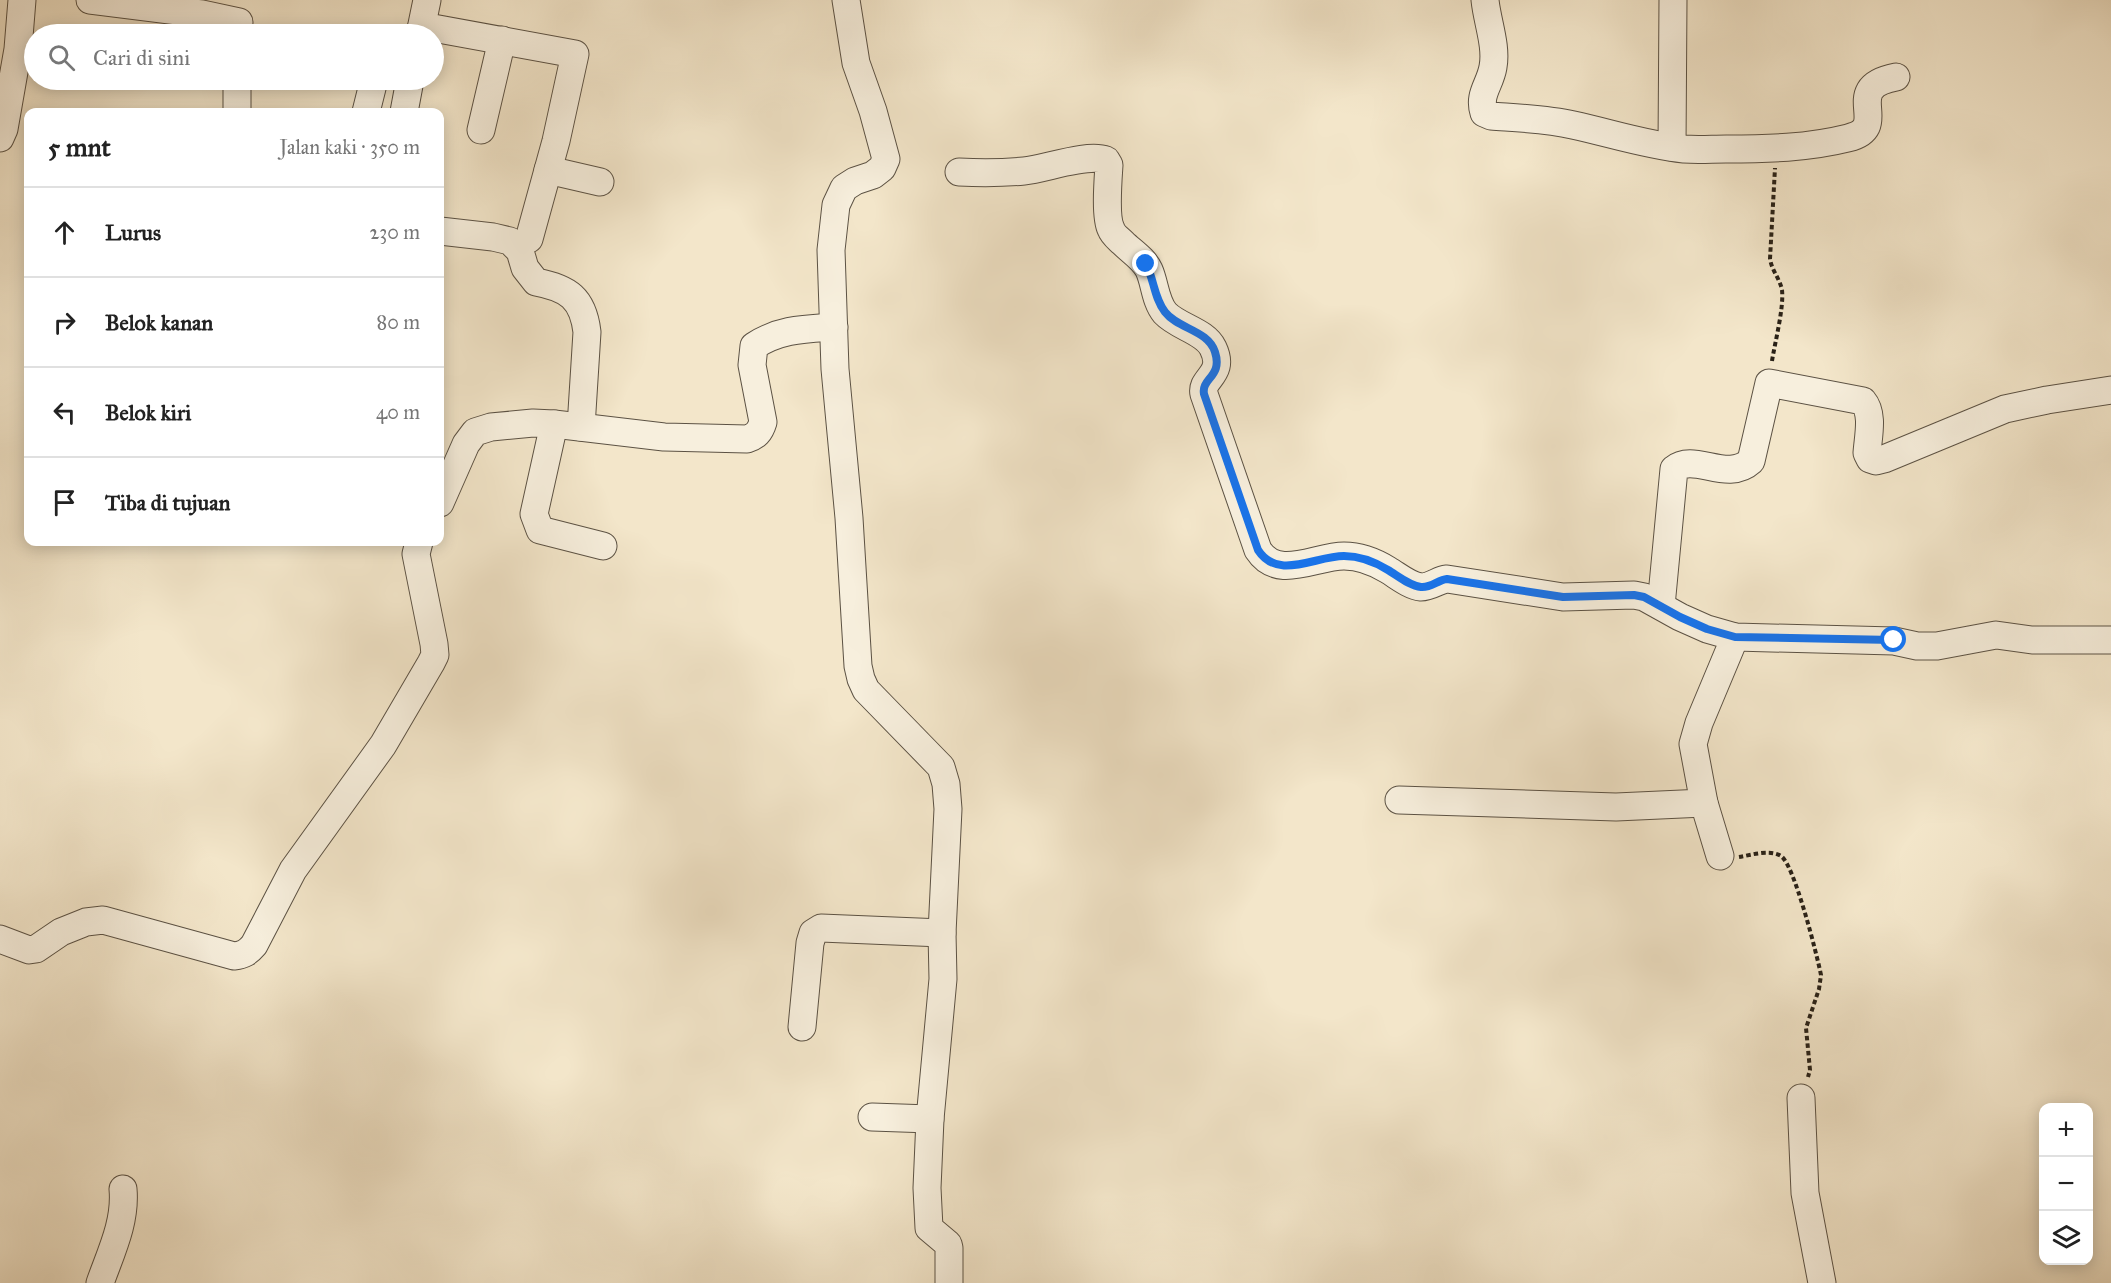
<!DOCTYPE html>
<html lang="id">
<meta charset="utf-8">
<style>
:root{--surface:#fff;--page:#f6f6f6;--text:#222;--muted:#767676;--line:#e0e0e0}
body{margin:0;font-family:"IM FELL Great Primer",serif;background:var(--page);color:var(--text)}
.controls{position:absolute;right:18px;bottom:18px;display:grid;overflow:hidden;border-radius:12px;box-shadow:0 3px 15px #0003}
.controls button{width:54px;height:54px;display:grid;place-items:center;padding:0;border:0;border-bottom:2px solid var(--line);background:var(--surface);color:var(--text);font:30px sans-serif}
.stop{position:absolute;width:18px;height:18px;margin:-14px;border:4px solid #1a73e8;border-radius:50%;background:#fff}
.stop.end{background:#1a73e8;border-color:#fff;box-shadow:0 2px 6px #0008}
.list{margin:0;padding:0;list-style:none}
h2{display:flex;justify-content:space-between;align-items:center;height:78px;margin:0;padding:0 24px;font-size:26px}
h2 small{font-size:20px;font-weight:400;color:var(--muted)}
.list li{display:grid;grid-template-columns:39px 1fr auto;gap:18px;align-items:center;box-sizing:border-box;height:90px;padding:0 24px;border-top:2px solid var(--line)}
.list b{display:block;font-size:22px;white-space:nowrap}
.list em{font-size:20px;font-style:normal;color:var(--muted)}
.icon{flex:none;width:33px;height:33px;fill:none;stroke:currentColor;stroke-width:2;stroke-linecap:round;stroke-linejoin:round}
.map{position:relative;flex:none;width:2111px;height:1283px;overflow:hidden}
.search{position:absolute;background:var(--surface);box-shadow:0 3px 15px #0003;left:24px;top:24px;width:420px;height:66px;display:flex;align-items:center;gap:15px;box-sizing:border-box;padding:0 21px;border-radius:33px;color:var(--muted);font-size:22px}
.panel{position:absolute;background:var(--surface);box-shadow:0 3px 15px #0003;left:24px;top:108px;width:420px;height:438px;border-radius:12px}
.map>svg:first-child{display:block}
</style>
<div class="map">
<svg width="2111" height="1283" viewBox="0 0 2111 1283">
<rect width="100%" height="100%" fill="#f3e6ca"/>
<filter id="stains"><feTurbulence type="fractalNoise" baseFrequency=".00333" numOctaves="4"/><feColorMatrix values="0 0 0 0 .2 0 0 0 0 .09 0 0 0 0 .02 0 0 0 .5 -.17"/></filter>
<radialGradient id="worn" r=".72"><stop offset=".6" stop-color="#630" stop-opacity="0"/><stop offset="1" stop-color="#630" stop-opacity=".3"/></radialGradient>
<g fill="none" stroke-linecap="round" stroke-linejoin="round">
<defs>
<g id="minor">
<polyline points="90,0 202,14 239,22 238,34"/>
<polyline points="846,0 856,63 873,111 886,159 882,168 873,175 855,181 844,188 836,205 831,250 835,369 849,518 858,666 861,679 866,690 941,767 946,784 948,809 942,933 943,979 930,1119 927,1188 929,1228 948,1244 949,1248 949,1283"/>
<path d="M1485 0C1487 21 1497 46 1493 67 1490 85 1478 94 1484 113L1491 116C1518 118 1547 119 1573 125 1610 133 1646 145 1684 149 1698 150 1712 149 1726 149 1767 149 1808 148 1848 138 1894 127 1838 88 1896 77"/>
<polyline points="422,26 575,54 556,141 529,239"/>
<polyline points="420,34 427,0"/>
<polyline points="237,112 237,80"/>
<polyline points="366,112 374,80"/>
<polyline points="404,112 410,80"/>
<polyline points="481,130 502,40"/>
<polyline points="0,138 4,129 18,49 22,0"/>
<polyline points="1672,147 1673,0"/>
<polyline points="548,170 600,182"/>
<path d="M959 172C981 173 1002 173 1024 171 1045 169 1087 153 1106 160L1109 165C1108 180 1105 217 1111 229 1113 235 1119 239 1123 243 1131 251 1144 259 1149 270 1155 283 1155 301 1165 313 1178 327 1205 331 1213 348 1226 375 1200 378 1204 394L1258 550C1278 581 1315 556 1344 556 1360 556 1375 562 1388 570 1398 576 1410 586 1421 587 1431 587 1438 580 1447 579L1563 597 1634 595 1644 597 1680 617 1707 629 1735 637 1894 641 1917 646H1937L1996 635 2032 640H2111"/>
<path d="M440 231 493 237 510 241 520 251 525 268 536 282C568 288 583 298 587 332L581 427"/>
<polyline points="554,424 534,514 540,530 603,546"/>
<path d="M440 503 466 444 475 432 491 427 533 423 554 424 664 437 747 439C756 436 760 432 763 422L752 365 754 346C780 329 804 329 834 327"/>
<path d="M1661 606 1674 469C1694 452 1727 483 1751 461L1769 383 1863 401C1874 414 1868 437 1867 453L1870 459 1876 461 1884 459 2005 409 2047 400 2111 390"/>
<polyline points="1399,800 1616,807 1704,803"/>
<polyline points="1720,856 1704,803 1693,744 1699,723 1735,637"/>
<path d="M0 939 29 950 36 949 61 932 86 922 103 920 234 956C244 955 248 952 254 945L293 870 383 745 431 663 435 655 434 644 416 554 419 542"/>
<polyline points="802,1027 810,943 813,933 821,928 942,933"/>
<polyline points="1801,1098 1805,1193 1822,1283"/>
<polyline points="872,1117 930,1119"/>
<path d="M100 1283C111 1252 126 1222 123 1189"/>
</g>
</defs>
<use href="#minor" stroke="#5c5244" stroke-width="29"/>
<g stroke="#292117" stroke-width="4" stroke-dasharray="4.5 3" stroke-linecap="butt">
<path d="M1772 361C1775 342 1784 308 1782 290 1780 279 1772 271 1770 259L1775 168"/>
<path d="M1739 857C1751 855 1770 849 1781 856 1794 864 1817 955 1821 975L1819 989 1806 1028 1810 1070 1808 1077"/>
</g>
<use href="#minor" stroke="#f7efdd" stroke-width="27"/>
</g>
<g fill="none" stroke-linecap="round" stroke-linejoin="round">
<path stroke="#1a73e8" stroke-width="8" d="M1146 264C1154 279 1154 298 1165 312 1178 329 1208 330 1215 352 1223 377 1201 378 1204 394L1258 550C1278 581 1315 556 1344 556 1359 556 1375 562 1388 570 1398 576 1410 586 1421 587 1431 588 1438 580 1447 579L1563 597 1634 595 1644 597 1680 617 1707 629 1735 637 1894 640"/>
</g>
<rect width="100%" height="100%" filter="url(#stains)"/>
<rect width="100%" height="100%" fill="url(#worn)"/>
</svg>
<div class="controls">
<button>+</button>
<button>−</button>
<button><svg class="icon" aria-label="layers" viewBox="0 0 24 24"><path d="M12 4l9 5-9 5-9-5zM3 14l9 5 9-5"/></svg></button>
</div>
<div class="stop" style="left:1894px;top:640px"></div>
<div class="stop end" style="left:1146px;top:264px"></div>
<div class="search"><svg class="icon" aria-label="search" viewBox="0 0 24 24"><circle cx="10" cy="10" r="6"/><path d="M15 15l6 6"/></svg>Cari di sini</div>
<section class="panel">
<h2>5 mnt<small>Jalan kaki · 350 m</small></h2>
<ul class="list">
<li><svg class="icon" aria-label="ahead" viewBox="0 0 24 24"><path d="M12 20V5M6 11l6-6 6 6"/></svg><div><b>Lurus</b></div><em>230 m</em></li>
<li><svg class="icon" aria-label="right" viewBox="0 0 24 24"><path d="M7 20v-9h11M14 6l5 5-5 5"/></svg><div><b>Belok kanan</b></div><em>80 m</em></li>
<li><svg class="icon" aria-label="left" viewBox="0 0 24 24"><path d="M17 20v-9H6M10 6l-5 5 5 5"/></svg><div><b>Belok kiri</b></div><em>40 m</em></li>
<li><svg class="icon" aria-label="arrive" viewBox="0 0 24 24"><path d="M6 21V4h12l-3 4 3 4H6"/></svg><div><b>Tiba di tujuan</b></div></li>
</ul>
</section>
</div>
